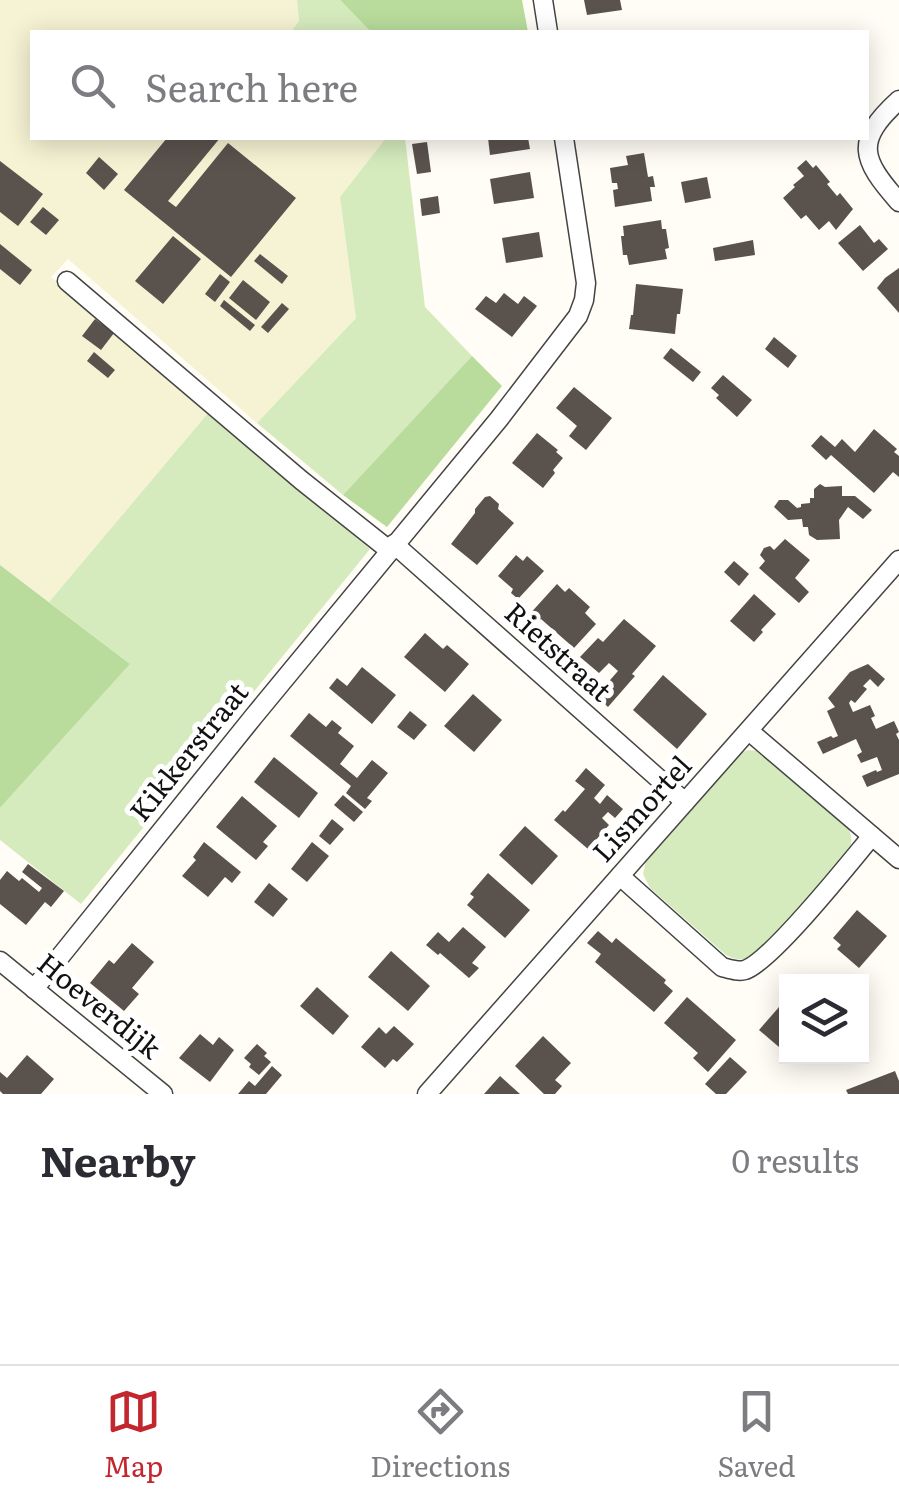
<!DOCTYPE html>
<style>
:root{--surface:#fff;--page:#f7f7f7;--text:#2b2b33;--muted:#7c7c81;--line:#e1e1e2;--accent:#c4262e}
body{margin:0;font-family:Literata,serif;background:var(--page);color:var(--text)}
.controls{position:absolute;right:30px;bottom:30px;display:grid;overflow:hidden;border-radius:0px;box-shadow:0 5px 25px #0003}
.controls button{width:90px;height:90px;display:grid;place-items:center;padding:0;border:0;border-bottom:2px solid var(--line);background:var(--surface);color:var(--text);font:50px sans-serif}
.list{margin:0;padding:0;list-style:none}
h2{display:flex;justify-content:space-between;align-items:center;height:130px;margin:0;padding:0 40px;font-size:42px}
h2 small{font-size:32px;font-weight:400;color:var(--muted)}
.icon{flex:none;width:55px;height:55px;fill:none;stroke:currentColor;stroke-width:2;stroke-linecap:round;stroke-linejoin:round}
.map{position:relative;flex:none;width:899px;height:1094px;overflow:hidden}
.search{position:absolute;background:var(--surface);box-shadow:0 5px 25px #0003;left:30px;right:30px;top:30px;height:110px;display:flex;align-items:center;gap:25px;box-sizing:border-box;padding:0 35px;border-radius:0px;color:var(--muted);font-size:38px}
.sheet{height:270px;background:var(--surface)}
nav{display:flex;justify-content:space-around;align-items:center;box-sizing:border-box;height:140px;border-top:2px solid var(--line);background:var(--surface);font-size:28px;color:var(--muted)}
nav a{display:grid;justify-items:center;gap:5px}
nav .on{color:var(--accent)}
.map>svg:first-child{display:block}
</style>
<div class="map">
<svg width="899" height="1094" viewBox="0 0 899 1094">
<rect width="100%" height="100%" fill="#fffdf5"/>
<polygon fill="#f6f3d4" points="0,0 297,0 299,21 291,32 32,32 32,138 386,138 340,197 356,318 257,423 68,259 51,277 209,412 49,602 0,565"/>
<g fill="#d5ebbd">
<polygon points="297,0 340,0 371,32 291,32 299,21"/>
<polygon points="386,138 405,138 425,307 472,356 343,495 257,423 356,318 340,197"/>
<polygon points="209,412 370,549 81,904 0,840 0,808 130,664 49,602"/>
<path d="M748 750 759 751 845 823C852 833 854 843 847 854L759 955C746 961 738 961 726 955L650 888 643 874 647 856 738 754Z"/>
</g>
<g fill="#b9dc9c">
<polygon points="340,0 522,0 528,32 371,32"/>
<polygon points="472,356 502,386 387,527 343,495"/>
<polygon points="0,565 130,664 0,808"/>
</g>
<g fill="#5a524d">
<polygon points="584,0 620,0 622,10 587,15"/>
<polygon points="167,138 220,138 168,201 176,207 228,143 296,198 231,277 124,190"/>
<polygon points="488,138 528,138 530,149 490,155"/>
<polygon points="427,142 431,172 417,174 412,144"/>
<polygon points="644,153 648,177 653,176 655,187 650,187 652,201 615,207 613,190 618,189 617,183 612,183 610,168 628,165 626,156"/>
<polygon points="99,157 118,174 104,190 86,173"/>
<polygon points="806,160 813,168 816,165 830,182 827,184 837,196 840,193 853,209 836,230 829,221 819,230 806,215 801,219 783,198 795,187 793,185 804,176 797,168"/>
<polygon points="0,161 43,194 18,226 0,212"/>
<polygon points="530,172 534,198 494,204 490,179"/>
<polygon points="707,177 711,198 685,203 681,182"/>
<polygon points="438,196 440,213 422,216 420,199"/>
<polygon points="43,207 59,220 46,235 30,222"/>
<polygon points="661,220 662,229 666,229 669,248 665,249 667,259 629,265 627,255 623,255 621,236 624,236 623,226"/>
<polygon points="860,225 874,243 879,239 888,249 863,271 838,243"/>
<polygon points="539,232 543,257 506,263 502,238"/>
<polygon points="173,236 201,259 163,304 135,281"/>
<polygon points="753,240 755,255 715,261 713,248"/>
<polygon points="0,244 32,270 20,285 0,269"/>
<polygon points="260,254 288,276 282,284 254,261"/>
<polygon points="899,268 899,313 877,288 885,278"/>
<polygon points="220,274 230,282 215,302 205,294"/>
<polygon points="243,280 270,302 256,320 229,298"/>
<polygon points="636,284 683,289 680,314 677,314 675,334 629,329 631,315 633,315"/>
<polygon points="504,293 518,304 524,296 537,306 512,337 475,309 486,296 496,303"/>
<polygon points="224,300 255,325 250,331 220,306"/>
<polygon points="282,303 289,309 268,333 261,327"/>
<polygon points="95,319 114,333 101,350 82,336"/>
<polygon points="774,337 797,356 788,368 765,349"/>
<polygon points="671,348 701,372 693,382 663,358"/>
<polygon points="94,352 115,370 108,378 87,361"/>
<polygon points="723,375 752,400 737,417 716,398 719,395 711,388"/>
<polygon points="574,387 612,418 586,450 569,436 577,426 556,408"/>
<polygon points="874,429 897,449 894,452 899,456 899,477 893,472 874,493 831,455 826,460 811,446 821,435 835,447 842,439 855,452"/>
<polygon points="537,433 558,450 556,452 563,458 553,470 555,473 543,488 512,463"/>
<polygon points="820,484 825,487 842,486 842,496 855,496 872,510 863,519 848,507 839,520 840,539 817,540 809,535 808,527 803,527 802,519 788,520 774,507 779,500 788,500 797,508 801,507 801,504 810,503 810,498 814,498 814,489"/>
<polygon points="490,496 499,504 498,509 514,523 477,565 451,544 475,513 475,509 485,497"/>
<polygon points="785,539 810,560 795,578 809,592 799,603 759,568 765,561 760,555 764,548 770,546 774,550"/>
<polygon points="516,555 523,561 527,556 544,571 518,599 511,593 513,589 498,576"/>
<polygon points="734,561 749,574 739,586 724,572"/>
<polygon points="557,584 565,592 569,588 590,607 585,613 596,624 574,648 541,619 535,625 527,617"/>
<polygon points="754,594 776,614 761,630 763,632 754,642 730,621"/>
<polygon points="624,619 656,646 632,674 635,676 608,707 596,696 618,671 609,663 599,673 580,657 598,638 603,642"/>
<polygon points="425,633 443,649 447,645 469,664 445,692 404,657"/>
<polygon points="868,664 885,679 878,687 870,679 863,686 867,689 855,703 851,700 849,703 853,712 870,705 875,716 871,718 876,729 894,721 899,732 896,734 899,740 899,774 867,787 862,776 876,770 877,772 882,770 877,757 861,763 857,755 862,752 856,739 823,754 817,742 831,736 833,738 838,736 827,711 835,707 828,698 850,672"/>
<polygon points="362,667 396,695 372,724 329,688 337,678 347,686"/>
<polygon points="663,675 707,714 677,749 633,710"/>
<polygon points="473,694 502,720 474,752 444,726"/>
<polygon points="410,711 427,725 414,740 397,727"/>
<polygon points="309,713 326,727 332,720 342,728 338,733 354,746 340,764 357,778 372,760 388,773 367,798 372,801 365,809 346,793 351,786 290,736"/>
<polygon points="274,757 318,793 299,818 254,782"/>
<polygon points="586,768 605,785 594,798 600,804 607,795 623,809 615,818 608,812 602,818 609,825 588,849 554,820 563,810 565,812 585,789 575,781"/>
<polygon points="343,795 363,812 354,822 334,805"/>
<polygon points="242,796 277,826 263,842 268,846 256,860 216,827"/>
<polygon points="332,819 344,829 330,845 319,836"/>
<polygon points="525,826 558,856 532,885 499,855"/>
<polygon points="204,842 241,872 232,883 225,877 208,897 182,876 196,860 193,857"/>
<polygon points="312,842 329,856 307,882 291,869"/>
<polygon points="28,864 64,891 51,907 45,902 26,925 0,904 0,880 7,871 19,881 22,878 39,892 42,888 22,872"/>
<polygon points="488,873 530,910 505,938 467,905 474,897 470,894"/>
<polygon points="269,883 288,899 273,917 254,902"/>
<polygon points="857,910 887,936 859,968 837,949 841,945 833,938"/>
<polygon points="463,927 486,947 472,963 479,968 469,978 440,953 438,955 426,945 438,932 449,942"/>
<polygon points="598,931 612,943 616,938 666,980 664,983 673,991 654,1012 595,962 601,954 587,943"/>
<polygon points="132,943 154,962 132,988 139,994 124,1011 90,983 109,960 114,964"/>
<polygon points="391,951 430,986 408,1011 368,977"/>
<polygon points="317,987 349,1016 333,1035 300,1006"/>
<polygon points="687,997 736,1040 708,1072 693,1058 698,1053 664,1023"/>
<polygon points="786,999 786,1053 759,1030"/>
<polygon points="394,1026 414,1044 397,1062 393,1059 385,1068 361,1047 379,1027 386,1034"/>
<polygon points="200,1034 213,1045 219,1037 234,1050 210,1082 179,1058"/>
<polygon points="543,1036 571,1063 555,1080 562,1086 555,1094 544,1094 515,1066"/>
<polygon points="257,1044 267,1053 264,1056 271,1062 259,1075 249,1067 251,1064 244,1058"/>
<polygon points="27,1055 54,1079 41,1094 3,1094 0,1091 0,1072 7,1078"/>
<polygon points="730,1057 747,1072 726,1094 716,1094 705,1084"/>
<polygon points="272,1066 282,1075 266,1094 238,1094 249,1081 255,1086"/>
<polygon points="895,1071 899,1081 899,1094 848,1094 846,1090"/>
<polygon points="500,1076 520,1094 484,1094"/>
</g>
<g fill="none" stroke-linecap="round" stroke-linejoin="round">
<defs>
<g id="street">
<polyline points="543,0 548,32"/>
<path d="M899 100C854 141 861 159 899 202"/>
<polyline points="67,281 301,480 389,550"/>
<polyline points="394,544 685,802"/>
<polyline points="749,731 899,859"/>
<path d="M620 876 722 967C730 969 738 972 745 970 772 961 850 862 872 836"/>
<polyline points="0,961 163,1094"/>
<polyline points="34,989 254,716 499,419 578,316 584,300 586,283 564,138"/>
<polyline points="427,1094 899,560"/>
</g>
</defs>
<use href="#street" stroke="#444" stroke-width="21"/>
<use href="#street" stroke="#fff" stroke-width="18"/>
</g>
<g text-anchor="middle" stroke-width="10" stroke-linejoin="round" paint-order="stroke">
<g font-size="28" fill="#111" stroke="#fff">
<text transform="translate(558 652) rotate(42)" y="10">Rietstraat</text>
<text transform="translate(189 752) rotate(-51)" y="10">Kikkerstraat</text>
<text transform="translate(642 809) rotate(-48)" y="10">Lismortel</text>
<text transform="translate(99 1006) rotate(39)" y="10">Hoeverdijk</text>
</g>
</g>
</svg>
<div class="controls">
<button><svg class="icon" aria-label="layers" viewBox="0 0 24 24"><path d="M12 4l9 5-9 5-9-5zM3 14l9 5 9-5"/></svg></button>
</div>
<div class="search"><svg class="icon" aria-label="search" viewBox="0 0 24 24"><circle cx="10" cy="10" r="6"/><path d="M15 15l6 6"/></svg>Search here</div>
</div>
<section class="sheet">
<h2>Nearby<small>0 results</small></h2>
<ul class="list">
</ul>
</section>
<nav>
<a class="on"><svg class="icon" aria-label="map" viewBox="0 0 24 24"><path d="M3 6l6-2 6 2 6-2v14l-6 2-6-2-6 2zM9 4v14M15 6v14"/></svg>Map</a>
<a><svg class="icon" aria-label="directions" viewBox="0 0 24 24"><path d="M12 3l9 9-9 9-9-9zM9 14v-3h6M13 9l2 2-2 2"/></svg>Directions</a>
<a><svg class="icon" aria-label="saved" viewBox="0 0 24 24"><path d="M7 4h10v16l-5-4-5 4z"/></svg>Saved</a>
</nav>
